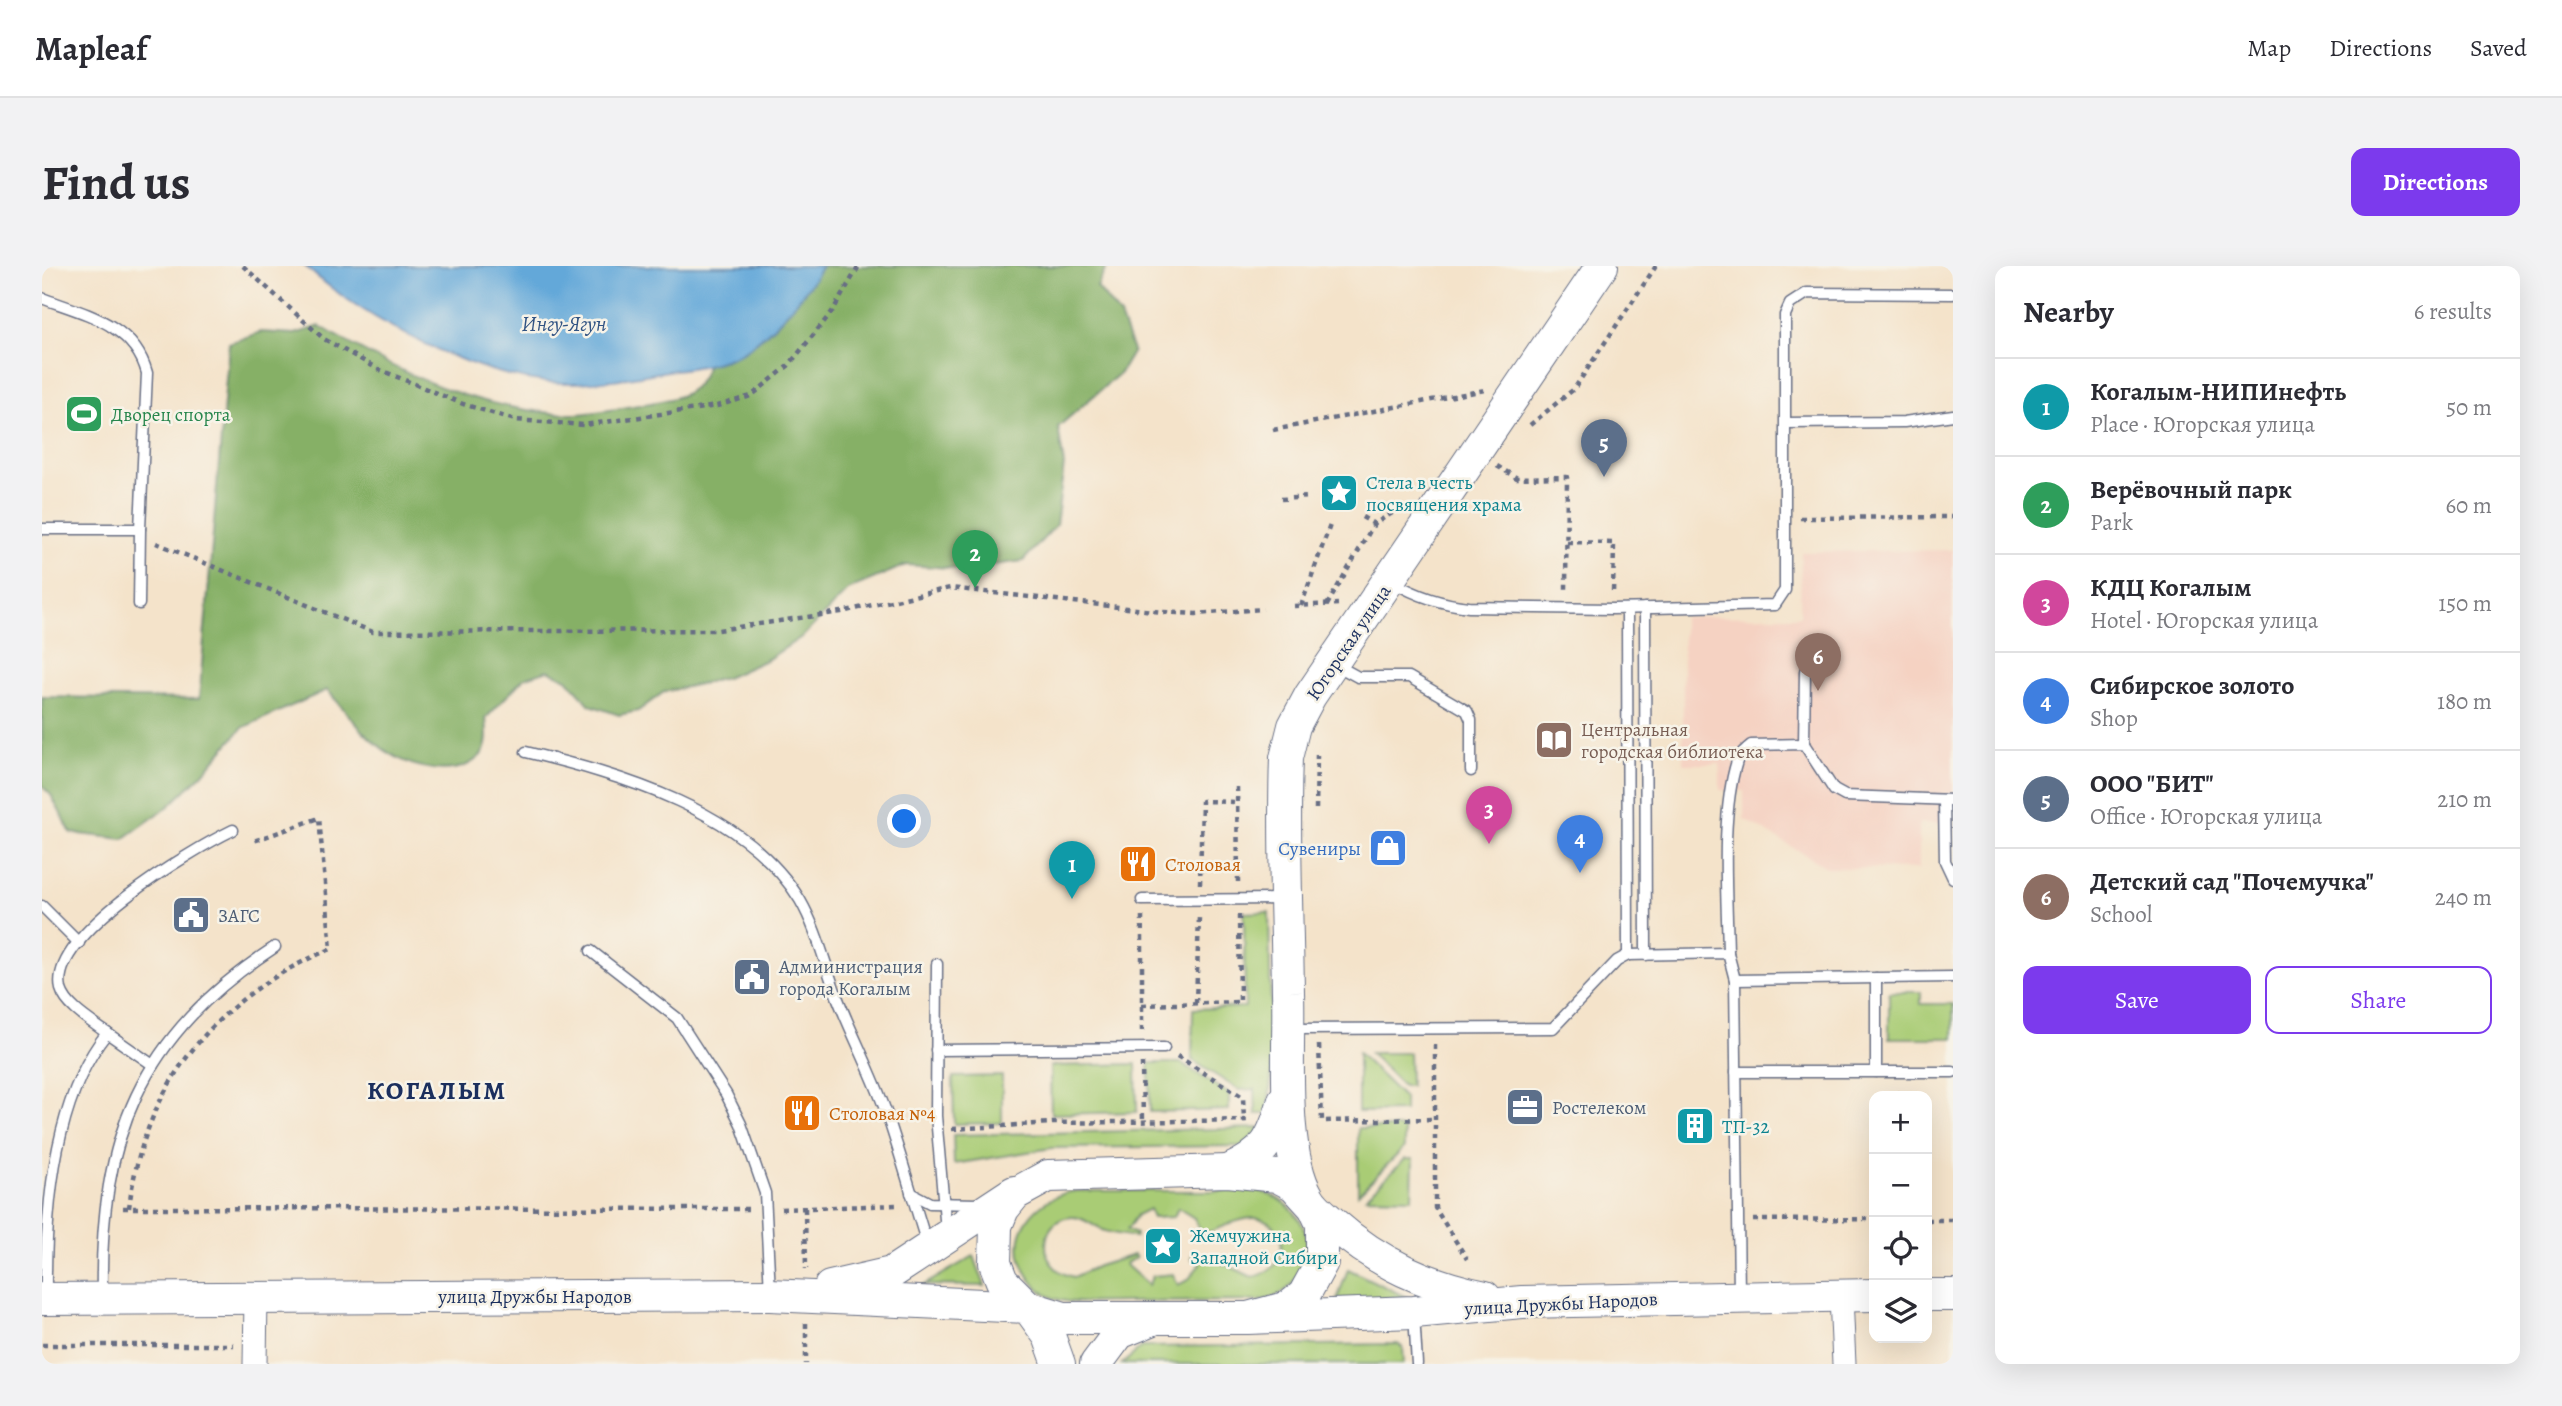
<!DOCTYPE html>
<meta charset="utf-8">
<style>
:root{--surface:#fff;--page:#f2f2f3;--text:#2b2b33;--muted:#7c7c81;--line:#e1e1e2;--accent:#7c3aed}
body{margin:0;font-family:Alegreya,serif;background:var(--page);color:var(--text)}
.controls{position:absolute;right:21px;bottom:21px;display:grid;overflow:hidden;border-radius:14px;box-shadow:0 7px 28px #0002}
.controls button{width:63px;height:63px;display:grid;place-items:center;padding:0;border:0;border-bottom:2px solid var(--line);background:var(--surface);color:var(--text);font:35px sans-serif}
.you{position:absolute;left:863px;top:556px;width:24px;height:24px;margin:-18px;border:5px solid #fff;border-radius:50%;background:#1a73e8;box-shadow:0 0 0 10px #1a73e833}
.badge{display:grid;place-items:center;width:46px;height:46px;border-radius:50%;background:var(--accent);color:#fff;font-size:23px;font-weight:700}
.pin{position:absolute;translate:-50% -58px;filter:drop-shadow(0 2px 4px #0008)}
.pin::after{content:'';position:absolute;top:37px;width:24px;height:21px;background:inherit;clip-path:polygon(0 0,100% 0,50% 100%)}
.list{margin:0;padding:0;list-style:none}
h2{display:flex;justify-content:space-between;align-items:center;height:91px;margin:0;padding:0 28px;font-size:30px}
h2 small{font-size:23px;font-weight:400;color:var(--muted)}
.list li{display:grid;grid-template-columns:46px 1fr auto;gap:21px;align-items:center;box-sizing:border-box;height:98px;padding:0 28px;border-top:2px solid var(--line)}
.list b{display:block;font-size:26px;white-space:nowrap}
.list p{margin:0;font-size:23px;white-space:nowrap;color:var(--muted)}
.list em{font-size:23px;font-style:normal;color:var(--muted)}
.actions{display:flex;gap:14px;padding:21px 28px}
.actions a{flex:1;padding:16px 0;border:2px solid var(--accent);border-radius:14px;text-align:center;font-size:24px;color:var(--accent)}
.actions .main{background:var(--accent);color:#fff}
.icon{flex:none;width:38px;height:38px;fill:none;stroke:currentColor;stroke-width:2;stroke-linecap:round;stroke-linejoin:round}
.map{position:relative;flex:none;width:1911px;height:1098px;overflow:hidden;border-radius:14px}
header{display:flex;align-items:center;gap:42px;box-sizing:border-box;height:98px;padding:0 35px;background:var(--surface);border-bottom:2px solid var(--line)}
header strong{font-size:33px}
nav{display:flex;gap:38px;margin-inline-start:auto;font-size:24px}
.intro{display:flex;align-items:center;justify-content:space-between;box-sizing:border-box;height:168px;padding:0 42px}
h1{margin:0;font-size:49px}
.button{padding:18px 32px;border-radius:14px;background:var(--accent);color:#fff;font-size:24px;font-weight:700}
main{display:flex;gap:42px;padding:0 42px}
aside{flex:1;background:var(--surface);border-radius:14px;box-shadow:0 7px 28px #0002}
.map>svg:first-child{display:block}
</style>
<header>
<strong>Mapleaf</strong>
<nav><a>Map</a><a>Directions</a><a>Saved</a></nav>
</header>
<div class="intro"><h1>Find us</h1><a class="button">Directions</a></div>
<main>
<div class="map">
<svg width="1911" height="1098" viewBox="0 0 1911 1098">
<rect width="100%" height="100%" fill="#f7f3e8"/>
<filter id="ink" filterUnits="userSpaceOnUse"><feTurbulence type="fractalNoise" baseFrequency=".0143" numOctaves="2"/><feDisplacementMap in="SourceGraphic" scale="14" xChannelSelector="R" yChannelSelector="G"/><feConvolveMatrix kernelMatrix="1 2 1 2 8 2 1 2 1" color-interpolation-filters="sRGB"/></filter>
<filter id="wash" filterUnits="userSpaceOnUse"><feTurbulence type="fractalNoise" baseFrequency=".00686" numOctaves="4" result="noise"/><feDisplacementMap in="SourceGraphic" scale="28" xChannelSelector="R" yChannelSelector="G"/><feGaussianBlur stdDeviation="1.57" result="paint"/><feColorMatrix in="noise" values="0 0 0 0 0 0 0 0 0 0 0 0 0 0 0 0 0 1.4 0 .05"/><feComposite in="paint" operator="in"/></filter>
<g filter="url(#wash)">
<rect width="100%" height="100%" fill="#f4e3ca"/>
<polygon fill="#f5d2c2" points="1911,284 1911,557 1877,557 1877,603 1786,602 1702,553 1702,525 1678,524 1678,498 1641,498 1641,351 1758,350 1759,286"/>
<g fill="#a9cc75" stroke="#627e6a" stroke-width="2" fill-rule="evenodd">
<polygon points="1227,646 1230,806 1225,848 1214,848 1213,823 1197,824 1150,794 1151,743 1203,741 1202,647"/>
<polygon points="1847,726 1879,726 1879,738 1911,738 1911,772 1847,772"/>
<polygon points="1316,787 1362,832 1362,845 1316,846"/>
<polygon points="1328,787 1367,787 1368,820 1361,820"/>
<polygon points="1107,797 1139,797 1187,828 1187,844 1108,846"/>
<polygon points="1094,798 1095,846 1009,848 1008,800"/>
<polygon points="960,810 960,857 912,858 911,811"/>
<polygon points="1221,862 1200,880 1010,882 912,898 911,869"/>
<polygon points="1316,862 1362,862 1362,882 1316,928"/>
<polygon points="1363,893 1371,893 1370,932 1324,931"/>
<path d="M1034 925H1216C1253 934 1276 967 1259 1004 1255 1013 1248 1023 1238 1028 1232 1032 1224 1033 1218 1035 1173 1035 1128 1036 1083 1036 1061 1036 1035 1039 1014 1033 1002 1029 992 1019 986 1009 961 970 993 930 1034 925ZM1136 942 1152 952 1159 965 1150 969V971C1182 965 1221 931 1239 972 1242 993 1230 1008 1210 1011L1185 999 1150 989 1149 992 1158 998 1146 1014 1136 1019 1131 1008 1111 1010 1106 1019 1085 1000 1084 997 1094 992 1092 989 1056 1000 1032 1011C994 1005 996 952 1030 951 1040 950 1051 960 1060 964 1071 968 1082 969 1093 971L1094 968 1085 964 1095 949 1107 943 1111 952 1132 951Z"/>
<polygon points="932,990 943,1020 882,1019"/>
<polygon points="1306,1003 1364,1031 1366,1032 1295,1034"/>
<polygon points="1356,1078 1361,1082 1362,1098 1080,1098 1100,1081"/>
</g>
<path fill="#86b066" stroke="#507062" stroke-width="2" d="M780 0H1065L1055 21 1078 50 1091 85 1078 107 1016 161 1022 199 1014 259 981 295 922 303 864 299 807 323 761 370 726 393 684 412 622 426 596 445 577 449 548 439 525 413 506 404 482 412 444 452C445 464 447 481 439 489 415 514 372 503 347 487 323 472 304 445 285 424L200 462 160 508 127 540 81 573 29 567 9 529 0 520V431L157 433 187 77 219 66 253 68 278 60C351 105 440 146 528 148 552 148 578 142 602 138 628 134 658 131 664 99 674 95 686 93 696 88 725 74 764 28 780 0Z"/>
<path fill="#64a8d9" stroke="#406c9c" stroke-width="2" d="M263 0H780C763 29 726 72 697 88 674 100 645 102 620 106 587 112 553 118 520 117 440 115 321 54 263 0Z"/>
</g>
<g filter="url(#ink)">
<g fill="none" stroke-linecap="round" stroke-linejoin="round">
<defs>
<g id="lane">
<path d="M0 32C43 48 92 58 105 107L98 263H0"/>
<polyline points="1744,157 1862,156 1911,149"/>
<path d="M1351 316C1375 330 1399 338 1427 341L1571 343 1733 339 1743 324V49L1748 38 1765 27 1911 28"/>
<polyline points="97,338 98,263"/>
<polyline points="1603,342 1604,689"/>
<polyline points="1292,398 1316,411 1367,411 1425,445 1429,454 1429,505"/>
<polyline points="1762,478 1763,405"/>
<path d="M484 486C578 509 704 544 758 634 776 665 783 700 796 733 811 771 830 807 844 846 859 889 871 934 885 978"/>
<polyline points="1902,534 1903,595 1911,612"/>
<polyline points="1100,634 1240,633"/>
<polyline points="0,640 37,677"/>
<polyline points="549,685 635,752 684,828 699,858 723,927 728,1026"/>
<path d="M1686 687C1685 630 1678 549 1695 495 1698 488 1703 484 1709 479L1762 478 1792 524 1803 530 1911 534"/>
<polyline points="1586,689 1686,687 1693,714 1697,1028"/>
<polyline points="895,698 894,850 904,965"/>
<polyline points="1834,712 1834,806"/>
<polyline points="1693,714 1911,711"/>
<polyline points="1250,763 1511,762 1575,695 1586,689 1585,343"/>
<polyline points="65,767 111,799"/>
<polyline points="894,784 1122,782"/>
<polyline points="1694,806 1911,806"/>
<polyline points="869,927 888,937 936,938"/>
<path d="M4 1030C3 948 11 834 65 767 50 756 24 741 19 723 6 669 150 584 191 564"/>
<path d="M60 1030C57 872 97 770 233 681"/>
<polyline points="1372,1048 1375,1098"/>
</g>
<g id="street">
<polyline points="1799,1030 1802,1098"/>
<polyline points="213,1098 214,1032"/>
</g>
<g id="secondary">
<path d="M1186 905C1224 888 1231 873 1242 834"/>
<polyline points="788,1021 849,1007 972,926"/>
<polyline points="1885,1029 1911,1029"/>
<path d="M1443 1031C1385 1019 1336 997 1292 958 1283 950 1271 941 1266 931 1238 882 1248 783 1246 726 1245 648 1241 569 1244 492L1252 460 1268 430 1560 0"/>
<polyline points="0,1033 728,1029 986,1041 1007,1070 1017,1098"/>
<polyline points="1206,1052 1247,1041 1262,1029 1280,996 1280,958 1272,941 1252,919 1235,910 1186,905 1006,910 973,928 961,943 954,960 953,997 960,1015 986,1041 1022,1052 1206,1052 1372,1046 1480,1036 1832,1029"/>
<polyline points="1054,1098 1077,1067 1109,1054"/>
</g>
</defs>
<use href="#lane" stroke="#676e84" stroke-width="13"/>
<use href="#street" stroke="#676e84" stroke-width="25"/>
<use href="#secondary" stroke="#676e84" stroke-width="34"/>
<g stroke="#676e84" stroke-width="4.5" stroke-dasharray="5 5" stroke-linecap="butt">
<polyline points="201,0 282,73 336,103 421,138 473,154 542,159 675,140 709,130 746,100 790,46 817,0"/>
<polyline points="1488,159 1532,123 1614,0"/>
<polyline points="1231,164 1443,124"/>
<polyline points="1455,200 1475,212 1525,211 1524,325"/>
<polyline points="1239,233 1267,231"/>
<polyline points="1320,251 1332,258"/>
<polyline points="1758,252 1911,251"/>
<polyline points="1525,276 1572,277 1571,328"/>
<polyline points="114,277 331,366 676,364 799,346 908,322 1120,346 1154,348 1221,343"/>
<polyline points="1285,339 1332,258 1362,240"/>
<polyline points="1252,340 1296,338"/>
<polyline points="1259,340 1288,259"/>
<polyline points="1195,521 1196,616"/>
<polyline points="1274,543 1275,489"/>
<polyline points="1158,618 1160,535 1195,536"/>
<polyline points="1100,650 1100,767"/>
<polyline points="1154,737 1157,651"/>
<polyline points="1100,739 1198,736 1197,649"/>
<polyline points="1277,779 1280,855 1393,853"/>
<polyline points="1393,779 1393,942 1425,993"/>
<polyline points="1135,790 1201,831 1202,854"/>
<polyline points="1100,797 1101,855"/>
<polyline points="1857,830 1858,820"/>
<polyline points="910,863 1010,857 1209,854"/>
<polyline points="81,942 709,943"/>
<path d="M87 942C102 818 175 729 289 683L277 552 209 576"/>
<polyline points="763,942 764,1003"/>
<polyline points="739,943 856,939"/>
<polyline points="1711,954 1832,953"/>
<polyline points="1885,954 1911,954"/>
<polyline points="764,1057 764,1098"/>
<polyline points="0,1079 192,1079"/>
</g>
<use href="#lane" stroke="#fff" stroke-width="10"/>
<use href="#street" stroke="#fff" stroke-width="23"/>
<use href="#secondary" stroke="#fff" stroke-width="32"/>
</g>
</g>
<defs>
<symbol id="stadium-square" viewBox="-11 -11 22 22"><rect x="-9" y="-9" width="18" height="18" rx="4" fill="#2e9e5b" stroke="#f7f3e8"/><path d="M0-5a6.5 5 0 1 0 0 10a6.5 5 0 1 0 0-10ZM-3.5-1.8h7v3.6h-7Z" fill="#fff"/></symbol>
<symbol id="sight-square" viewBox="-11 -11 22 22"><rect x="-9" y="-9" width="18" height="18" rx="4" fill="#0f9aa8" stroke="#f7f3e8"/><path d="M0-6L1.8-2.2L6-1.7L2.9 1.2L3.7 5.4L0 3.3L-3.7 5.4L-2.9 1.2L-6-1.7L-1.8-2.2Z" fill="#fff"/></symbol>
<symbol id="library-square" viewBox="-11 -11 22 22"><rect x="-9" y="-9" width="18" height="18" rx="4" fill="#8d6e63" stroke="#f7f3e8"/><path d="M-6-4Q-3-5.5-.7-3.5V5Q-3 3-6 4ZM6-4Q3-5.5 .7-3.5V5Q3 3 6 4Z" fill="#fff"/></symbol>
<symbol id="shop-square" viewBox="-11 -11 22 22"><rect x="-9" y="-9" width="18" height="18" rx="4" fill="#3f7fe0" stroke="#f7f3e8"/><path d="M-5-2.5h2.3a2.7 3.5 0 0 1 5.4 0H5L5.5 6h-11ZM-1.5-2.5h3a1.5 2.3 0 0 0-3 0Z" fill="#fff"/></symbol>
<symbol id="restaurant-square" viewBox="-11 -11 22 22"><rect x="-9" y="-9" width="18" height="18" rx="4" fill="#e8710a" stroke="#f7f3e8"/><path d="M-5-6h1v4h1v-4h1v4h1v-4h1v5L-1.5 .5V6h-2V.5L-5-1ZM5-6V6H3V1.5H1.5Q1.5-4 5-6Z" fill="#fff"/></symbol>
<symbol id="civic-square" viewBox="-11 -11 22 22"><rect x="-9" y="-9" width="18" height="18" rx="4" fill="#5c6f8a" stroke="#f7f3e8"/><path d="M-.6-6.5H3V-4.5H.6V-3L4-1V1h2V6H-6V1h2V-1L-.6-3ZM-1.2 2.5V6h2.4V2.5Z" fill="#fff"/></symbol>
<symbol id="office-square" viewBox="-11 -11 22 22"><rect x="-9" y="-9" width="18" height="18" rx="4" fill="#5c6f8a" stroke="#f7f3e8"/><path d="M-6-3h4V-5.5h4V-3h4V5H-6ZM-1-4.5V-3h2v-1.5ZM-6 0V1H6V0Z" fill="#fff"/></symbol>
<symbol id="building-square" viewBox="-11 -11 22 22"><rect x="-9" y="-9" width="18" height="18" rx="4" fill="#0f9aa8" stroke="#f7f3e8"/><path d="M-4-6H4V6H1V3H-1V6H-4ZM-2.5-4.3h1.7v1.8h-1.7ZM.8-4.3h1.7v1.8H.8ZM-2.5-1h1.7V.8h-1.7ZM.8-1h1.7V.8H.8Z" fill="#fff"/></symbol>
</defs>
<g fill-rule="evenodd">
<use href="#stadium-square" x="20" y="126" width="44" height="44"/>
<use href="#sight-square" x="1275" y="205" width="44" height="44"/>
<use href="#library-square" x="1490" y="452" width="44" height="44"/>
<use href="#shop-square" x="1324" y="560" width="44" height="44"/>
<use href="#restaurant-square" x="1074" y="576" width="44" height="44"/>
<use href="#civic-square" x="127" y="627" width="44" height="44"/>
<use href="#civic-square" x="688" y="689" width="44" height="44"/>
<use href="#office-square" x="1461" y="819" width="44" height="44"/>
<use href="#restaurant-square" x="738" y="825" width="44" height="44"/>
<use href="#building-square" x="1631" y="838" width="44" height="44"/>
<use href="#sight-square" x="1099" y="958" width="44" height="44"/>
</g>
<g text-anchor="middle" stroke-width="5" stroke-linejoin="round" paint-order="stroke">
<g font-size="19" fill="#27864d" stroke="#f7f3e8" text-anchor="start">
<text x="69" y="155">Дворец спорта</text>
</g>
<g font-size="19" fill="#0d838f" stroke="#f7f3e8" text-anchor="start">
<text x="1324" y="223">Стела в честь<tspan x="1324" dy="22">посвящения храма</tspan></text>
<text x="1680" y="867">ТП-32</text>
<text x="1148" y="976">Жемчужина<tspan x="1148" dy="22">Западной Сибири</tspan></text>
</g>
<g font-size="19" fill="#1b2f5e" stroke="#f7f3e8">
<text transform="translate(1306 376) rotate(-56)" y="7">Югорская улица</text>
<text x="493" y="1037">улица Дружбы Народов</text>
<text transform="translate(1519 1037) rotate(-3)" y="7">улица Дружбы Народов</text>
</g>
<g font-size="19" fill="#785e54" stroke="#f7f3e8" text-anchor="start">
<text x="1539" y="470">Центральная<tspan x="1539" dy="22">городская библиотека</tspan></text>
</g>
<g font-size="19" fill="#366cbe" stroke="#f7f3e8" text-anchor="end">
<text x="1319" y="589">Сувениры</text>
</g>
<g font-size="19" fill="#c56008" stroke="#f7f3e8" text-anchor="start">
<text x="1123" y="605">Столовая</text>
<text x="787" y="854">Столовая №4</text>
</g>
<g font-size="19" fill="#4e5e75" stroke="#f7f3e8" text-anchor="start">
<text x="176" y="656">ЗАГС</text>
<text x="737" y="707">Адмиинистрация<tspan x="737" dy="22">города Когалым</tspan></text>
<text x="1510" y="848">Ростелеком</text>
</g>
<g font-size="21" font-style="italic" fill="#315383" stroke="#f7f3e8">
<text x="522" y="65">Ингу-Ягун</text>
</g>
<g font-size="26" font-weight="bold" letter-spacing="2" fill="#1b2f5e" stroke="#f7f3e8">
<text x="395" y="833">КОГАЛЫМ</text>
</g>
</g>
</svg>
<div class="controls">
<button>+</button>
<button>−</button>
<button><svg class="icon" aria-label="locate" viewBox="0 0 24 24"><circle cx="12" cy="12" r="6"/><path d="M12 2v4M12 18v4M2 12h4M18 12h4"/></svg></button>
<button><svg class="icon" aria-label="layers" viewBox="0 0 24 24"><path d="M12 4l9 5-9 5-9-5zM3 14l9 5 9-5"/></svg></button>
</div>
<div class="you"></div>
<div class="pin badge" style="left:1030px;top:633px;background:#0f9aa8">1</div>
<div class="pin badge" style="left:933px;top:322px;background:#2e9e5b">2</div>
<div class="pin badge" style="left:1447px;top:578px;background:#d1479c">3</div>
<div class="pin badge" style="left:1538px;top:607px;background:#3f7fe0">4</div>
<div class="pin badge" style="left:1562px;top:211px;background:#5c6f8a">5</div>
<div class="pin badge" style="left:1776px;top:425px;background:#8d6e63">6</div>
</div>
<aside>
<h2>Nearby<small>6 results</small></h2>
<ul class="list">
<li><span class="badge" style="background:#0f9aa8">1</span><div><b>Когалым-НИПИнефть</b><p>Place · Югорская улица</p></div><em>50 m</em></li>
<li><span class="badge" style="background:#2e9e5b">2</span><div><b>Верёвочный парк</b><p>Park</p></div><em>60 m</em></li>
<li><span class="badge" style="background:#d1479c">3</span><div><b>КДЦ Когалым</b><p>Hotel · Югорская улица</p></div><em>150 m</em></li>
<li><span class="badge" style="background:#3f7fe0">4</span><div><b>Сибирское золото</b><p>Shop</p></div><em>180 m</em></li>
<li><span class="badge" style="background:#5c6f8a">5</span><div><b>ООО &quot;БИТ&quot;</b><p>Office · Югорская улица</p></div><em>210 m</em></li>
<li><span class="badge" style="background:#8d6e63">6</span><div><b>Детский сад &quot;Почемучка&quot;</b><p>School</p></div><em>240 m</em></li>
</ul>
<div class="actions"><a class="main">Save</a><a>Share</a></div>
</aside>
</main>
